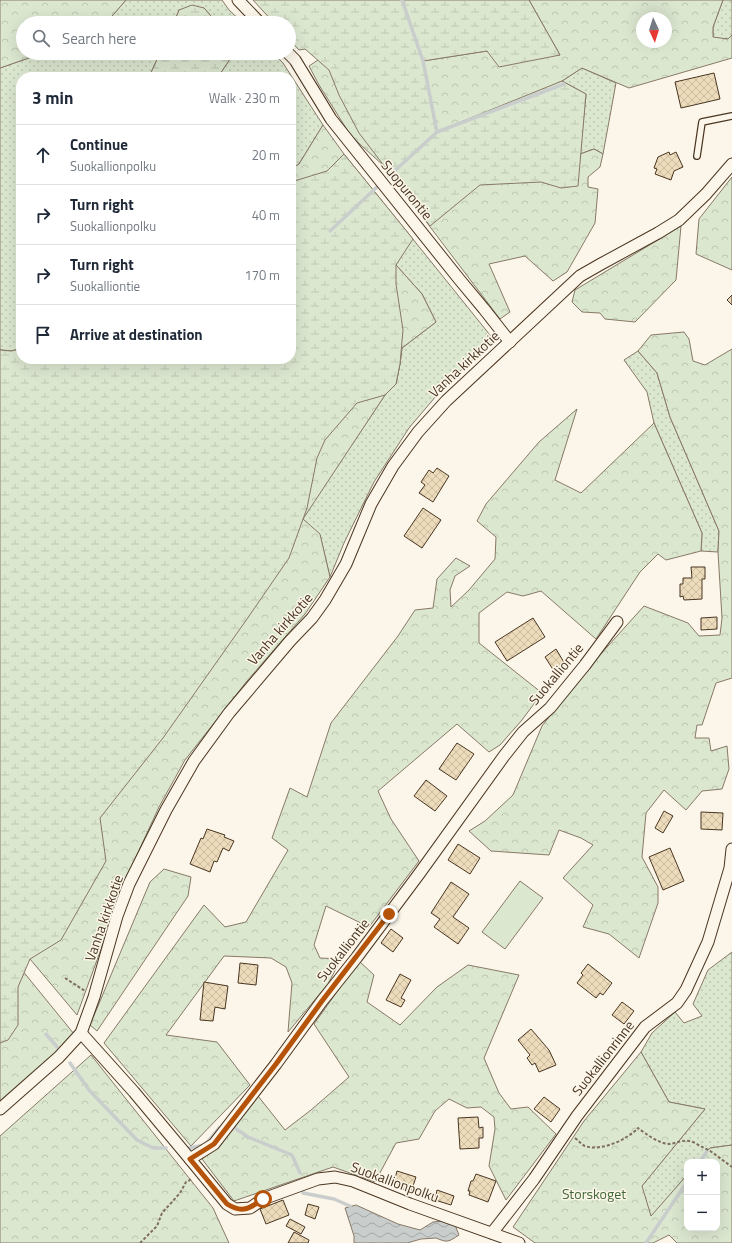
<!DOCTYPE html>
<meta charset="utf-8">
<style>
:root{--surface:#fff;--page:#f2f2f3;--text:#1f2937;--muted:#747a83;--line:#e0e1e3}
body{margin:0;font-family:"Titillium Web",sans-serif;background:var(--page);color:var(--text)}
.controls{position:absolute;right:12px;bottom:12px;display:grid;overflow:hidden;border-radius:8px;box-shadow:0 4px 16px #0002}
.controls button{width:36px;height:36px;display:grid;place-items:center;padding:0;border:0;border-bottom:1px solid var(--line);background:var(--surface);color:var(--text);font:20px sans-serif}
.compass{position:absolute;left:636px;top:12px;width:36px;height:36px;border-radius:50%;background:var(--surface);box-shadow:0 4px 16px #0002;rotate:176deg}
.stop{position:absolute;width:12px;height:12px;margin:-9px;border:3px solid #b45309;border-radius:50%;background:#fff}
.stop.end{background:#b45309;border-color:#fff;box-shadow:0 1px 4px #0008}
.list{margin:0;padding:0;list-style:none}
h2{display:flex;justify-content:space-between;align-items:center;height:52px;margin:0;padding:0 16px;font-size:17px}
h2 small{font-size:13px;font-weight:400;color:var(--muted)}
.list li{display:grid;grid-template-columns:26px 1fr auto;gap:12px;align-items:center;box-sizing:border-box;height:60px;padding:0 16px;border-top:1px solid var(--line)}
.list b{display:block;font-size:15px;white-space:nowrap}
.list p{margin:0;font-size:13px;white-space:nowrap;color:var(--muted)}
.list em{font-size:13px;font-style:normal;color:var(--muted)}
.icon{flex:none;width:22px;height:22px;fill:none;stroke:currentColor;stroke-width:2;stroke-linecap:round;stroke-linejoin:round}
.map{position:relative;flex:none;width:732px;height:1243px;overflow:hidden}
.search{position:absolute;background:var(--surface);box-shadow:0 4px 16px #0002;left:16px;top:16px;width:280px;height:44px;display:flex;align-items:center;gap:10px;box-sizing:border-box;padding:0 14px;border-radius:22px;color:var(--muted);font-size:15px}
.panel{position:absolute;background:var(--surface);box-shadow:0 4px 16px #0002;left:16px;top:72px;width:280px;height:292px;border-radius:16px}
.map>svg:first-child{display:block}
</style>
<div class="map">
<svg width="732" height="1243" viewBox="0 0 732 1243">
<defs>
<pattern id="grass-dots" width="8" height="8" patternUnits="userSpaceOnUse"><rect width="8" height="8" fill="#dce7d0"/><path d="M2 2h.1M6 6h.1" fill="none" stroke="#bec7b2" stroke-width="1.8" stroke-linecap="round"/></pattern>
<pattern id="forest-crowns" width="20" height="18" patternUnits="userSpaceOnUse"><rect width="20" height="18" fill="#dce7d0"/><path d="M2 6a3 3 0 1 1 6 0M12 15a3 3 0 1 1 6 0" fill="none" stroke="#bec7b2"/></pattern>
<pattern id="wetland-marsh" width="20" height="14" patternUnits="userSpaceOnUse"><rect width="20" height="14" fill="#dce7d0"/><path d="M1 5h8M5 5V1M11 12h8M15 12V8" fill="none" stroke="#bec7b2"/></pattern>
<pattern id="water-waves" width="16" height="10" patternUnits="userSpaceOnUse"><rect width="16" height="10" fill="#c9cecd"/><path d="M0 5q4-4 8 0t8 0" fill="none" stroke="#a5a8a6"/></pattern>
<pattern id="building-cross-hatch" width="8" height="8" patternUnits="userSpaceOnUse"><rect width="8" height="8" fill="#ecdcbc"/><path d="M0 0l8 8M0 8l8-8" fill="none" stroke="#ccbda1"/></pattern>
</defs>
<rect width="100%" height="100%" fill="#fbf6e9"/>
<g fill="url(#grass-dots)" stroke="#887966">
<polygon points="126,0 222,0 229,10 243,23 217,23 204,8 179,10 174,23 106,23"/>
<polygon points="723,0 732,0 732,35 728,39 713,38 713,27"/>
<polygon points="43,53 160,53 149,77 21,77 21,349 11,351 0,350 0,68"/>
<polygon points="234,53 273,53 283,63 323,125 299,164 291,169 291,77 218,77"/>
<polygon points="582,68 616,83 603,154 594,149 580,154 586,94 562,81"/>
<polygon points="404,228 494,340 448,382 409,428 374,482 344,543 330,577 320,535 302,519 385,395 396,384 400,364 402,348 436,322 422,294 396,265"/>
<polygon points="638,351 657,373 670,417 719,531 718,552 701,551 702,533 654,423 647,392 624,360"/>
<polygon points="732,952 732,1145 710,1148 698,1162 687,1162 687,1175 651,1217 641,1187 705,1109 669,1102 641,1052 652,1033 675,1012 684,1023 702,1016 693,1004 708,970"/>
</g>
<g fill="url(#forest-crowns)" stroke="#887966" fill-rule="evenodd">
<polygon points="0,0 126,0 106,23 23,23 23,53 43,53 0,68"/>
<path d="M529 0H723L713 27V37L728 39 732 35V58L629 88 582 68 562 81 385 167 351 136 319 85 309 66 318 60H429L487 51 560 55ZM642 18H666V42H642Z"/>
<polygon points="323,125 344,154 404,228 396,265 422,294 436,322 402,348 400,364 396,384 385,395 303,519 320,534 330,577 305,614 247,681 185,760 159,807 129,872 77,1015 30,959 0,350 11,351 21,349 21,359 291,359 291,169 299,164"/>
<polygon points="594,149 603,154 600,167 588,177 588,187 598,189 595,223 567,272 553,281 525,256 489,264 510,312 500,319 393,178 569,158"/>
<polygon points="732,177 732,270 696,254 699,219"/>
<polygon points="681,226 676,280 635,322 605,319 600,313 582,312 572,302 575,290"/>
<polygon points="684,332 689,339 693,361 705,365 732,349 732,678 716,683 702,725 697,725 695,738 709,738 711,751 727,746 729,769 722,789 702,791 686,810 664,790 646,813 642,857 658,887 658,903 639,958 609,934 583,927 593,905 563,878 593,845 581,838 559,830 549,855 491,851 469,831 485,821 513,795 542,726 581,676 644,606 688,623 699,636 720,635 722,618 718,552 719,531 670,417 657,373 638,351 651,335"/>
<polygon points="577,409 555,480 581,493 654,423 702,533 701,551 666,560 658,554 640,572 596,639 541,591 523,596 507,592 479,613 479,643 542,693 522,720 500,745 489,752 457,724 378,791 391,819 419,861 369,927 326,906 314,945 320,958 341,959 328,984 288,1032 292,983 286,967 271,958 224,956 166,1035 217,1042 250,1085 191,1146 104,1043 204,905 225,927 246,922 288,850 272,838 290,788 307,797 331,723 398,636 415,610 433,608 437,579 456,558 470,566 455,576 450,590 451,607 469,590 495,559 496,537 477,521 486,504 539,442"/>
<polygon points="164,869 191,877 188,896 97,1031 90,1025 150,882"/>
<polygon points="0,943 74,1034 39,1070 0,1105"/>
<polygon points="359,961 374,975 367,1002 400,1025 437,987 468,965 519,975 484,1058 499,1093 511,1109 528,1107 556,1134 506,1200 489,1166 495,1129 494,1117 481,1107 467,1108 449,1099 435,1111 419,1139 396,1143 375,1182 333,1167 234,1201 202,1159 217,1147 258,1096 285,1130 311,1110 349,1077 314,1024"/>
<polygon points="641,1052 669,1102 705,1109 642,1186 651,1216 687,1175 687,1228 717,1228 717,1162 698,1162 710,1148 732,1145 732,1243 677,1243 669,1235 653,1243 535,1243 513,1227 584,1121"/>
<polygon points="91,1055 213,1208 229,1243 0,1243 0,1136"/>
</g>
<g fill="url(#wetland-marsh)" stroke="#887966">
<polygon points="253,0 529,0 560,55 499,67 487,51 423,61 436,132 562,81 586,94 578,186 561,188 541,182 480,185 430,226 359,133 339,95 329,70 305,49 299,50 289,39 289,23 274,23"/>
<polygon points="192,5 204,8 217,23 174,23 179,10"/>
<polygon points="160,53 234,53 218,77 149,77"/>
<polygon points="344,154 413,239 396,265 396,284 403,330 400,364 396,384 385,395 357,403 325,440 317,458 307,508 289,558 247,619 163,738 100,818 106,861 61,940 30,959 18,987 18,1025 8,1040 0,1043 0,350 11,351 21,349 21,359 291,359 291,182 327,171"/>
</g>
<polygon fill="#dce7d0" stroke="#887966" points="520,881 543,898 505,949 482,932"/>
<path fill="url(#water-waves)" stroke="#887966" d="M356 1205 398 1224 420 1230 433 1222 453 1220 459 1235C448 1242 448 1243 436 1238L421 1239 407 1243H354V1236L345 1208Z"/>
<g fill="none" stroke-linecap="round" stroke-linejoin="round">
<g stroke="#c9cecd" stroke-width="3.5">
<polyline points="437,132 564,84"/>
<polyline points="389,176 437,132 423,61 402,0"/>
<polyline points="330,231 377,187"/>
<polyline points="46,1034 57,1047"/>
<polyline points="70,1063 89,1090 137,1140 153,1148 166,1148"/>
<polyline points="232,1126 248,1137 292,1155 300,1173"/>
<polyline points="189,1148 205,1145 219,1128"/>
<polyline points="700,1162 707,1151"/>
<polyline points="303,1193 334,1199 350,1206"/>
<polyline points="646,1243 687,1182"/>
</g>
</g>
<g fill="url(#building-cross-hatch)" stroke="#4a3520">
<polygon points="714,73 720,99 681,108 675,82"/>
<polygon points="669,152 670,155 676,152 683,167 674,171 671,180 655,174 657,169 654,168 658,157"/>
<polygon points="732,295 732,305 727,300"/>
<polygon points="437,468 449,476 433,502 419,493 425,485 421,482 429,470 433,473"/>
<polygon points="423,508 441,520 422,548 404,536"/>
<polygon points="691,567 705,567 705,579 702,579 702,599 684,600 683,596 680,597 680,584 683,584 683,578 692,578"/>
<polygon points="717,617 717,629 701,630 701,618"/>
<polygon points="533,618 545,637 507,661 495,642"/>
<polygon points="556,649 565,664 554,671 545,657"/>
<polygon points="457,743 474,754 456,780 439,769"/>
<polygon points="426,780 447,796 435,811 414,796"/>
<polygon points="664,811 673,816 663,833 655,828"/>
<polygon points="701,812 723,813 722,830 701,829"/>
<polygon points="207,829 225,835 224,837 234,841 229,851 223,848 217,862 214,861 210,872 190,864 201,838 203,839"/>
<polygon points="458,844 480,858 470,874 448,860"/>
<polygon points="670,848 684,881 663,890 649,857"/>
<polygon points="451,882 469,894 453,917 469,928 458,944 434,927 440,919 431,913"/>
<polygon points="391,929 403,938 393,952 381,943"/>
<polygon points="240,963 258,965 256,985 238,983"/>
<polygon points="588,964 612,983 603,995 600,993 596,998 577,983 583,975 581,973"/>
<polygon points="400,974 411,980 401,998 405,1000 401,1007 386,1000"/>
<polygon points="204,982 228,986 225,1009 215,1007 213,1021 200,1020"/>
<polygon points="622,1002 634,1011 624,1024 612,1015"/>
<polygon points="531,1029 549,1050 556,1065 539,1072 535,1063 532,1065 527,1058 530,1055 518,1040"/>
<polygon points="544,1097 560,1109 551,1122 534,1109"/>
<polygon points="478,1117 479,1128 483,1127 483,1138 479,1138 479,1148 460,1149 458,1118"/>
<polygon points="397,1171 416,1177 411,1192 393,1186"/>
<polygon points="476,1174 496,1181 488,1202 469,1195 470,1191 468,1191 471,1181 473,1181"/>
<polygon points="437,1190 454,1196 451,1205 435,1200"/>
<polygon points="283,1200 289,1215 266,1224 260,1209"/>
<polygon points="308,1204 319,1207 315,1219 305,1215"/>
<polygon points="290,1219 305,1227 301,1234 286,1226"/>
<polygon points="294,1232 309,1240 308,1243 288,1243"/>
</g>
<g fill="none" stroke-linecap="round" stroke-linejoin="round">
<defs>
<polyline id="lane" points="697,156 702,122 732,116"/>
<g id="street">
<polyline points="238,0 260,23"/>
<polyline points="288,53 295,60 331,119 459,279 484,309 510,342"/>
<polyline points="81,1033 134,1092 190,1159 214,1144 276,1064 322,1001 357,957 419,874 504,756 523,732 550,708 585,665 617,622"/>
<polyline points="0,1109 59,1057 81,1033 94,997 117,916 129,884 166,810 194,761 229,713 290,641 312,618 325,600 346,564 371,504 393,466 418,432 446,401 580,276 601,264 658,233 679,220 706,194 732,164"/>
<polyline points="190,1159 227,1204 235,1209 250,1208 263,1199 318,1179 335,1177 353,1181 410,1204 519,1243"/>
<polyline points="492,1233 534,1179 577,1116 645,1027 677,1003 686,990 708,942 730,868 732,849"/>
</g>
</defs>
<use href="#lane" stroke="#4a3520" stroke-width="8"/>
<use href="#street" stroke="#4a3520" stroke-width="13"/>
<g stroke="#7f6f5c" stroke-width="2" stroke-dasharray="3 2" stroke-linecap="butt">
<polyline points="65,978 85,991"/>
<path d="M575 1138C579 1141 582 1145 585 1146 601 1152 628 1139 638 1128 646 1134 659 1144 670 1144 676 1143 682 1140 689 1141 696 1142 702 1148 709 1150L732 1167"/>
<polyline points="140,1243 157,1226 162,1213 180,1193 186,1182 192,1179"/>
</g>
<use href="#lane" stroke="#fbf6e9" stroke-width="5.5"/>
<use href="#street" stroke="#fbf6e9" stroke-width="11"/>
</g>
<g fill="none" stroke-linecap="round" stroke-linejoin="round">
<path stroke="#b45309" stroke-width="5" d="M263 1199C250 1208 243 1214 227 1204L190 1159 214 1144 276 1064 322 1001 389 914"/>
</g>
<g text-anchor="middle" stroke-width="3" stroke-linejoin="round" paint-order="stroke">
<g font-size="14" fill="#4a3520" stroke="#fbf6e9">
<text transform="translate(407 190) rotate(51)" y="5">Suopurontie</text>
<text transform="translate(464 364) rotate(-43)" y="5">Vanha kirkkotie</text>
<text transform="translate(280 629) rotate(-49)" y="5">Vanha kirkkotie</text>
<text transform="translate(556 674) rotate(-50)" y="5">Suokalliontie</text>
<text transform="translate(104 918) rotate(-71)" y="5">Vanha kirkkotie</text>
<text transform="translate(343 950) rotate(-52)" y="5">Suokalliontie</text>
<text transform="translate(603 1058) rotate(-52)" y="5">Suokallionrinne</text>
<text transform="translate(395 1182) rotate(20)" y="5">Suokallionpolku</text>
</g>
<g font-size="14" fill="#436837" stroke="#fbf6e9">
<text x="594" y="1199">Storskoget</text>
</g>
</g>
</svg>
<div class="controls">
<button>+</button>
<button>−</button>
</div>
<svg class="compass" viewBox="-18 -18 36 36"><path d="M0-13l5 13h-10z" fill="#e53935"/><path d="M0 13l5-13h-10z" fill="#747a83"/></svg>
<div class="stop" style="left:263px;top:1199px"></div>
<div class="stop end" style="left:389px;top:914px"></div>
<div class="search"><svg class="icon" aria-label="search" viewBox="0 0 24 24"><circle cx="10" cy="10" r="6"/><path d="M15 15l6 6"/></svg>Search here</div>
<section class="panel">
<h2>3 min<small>Walk · 230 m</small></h2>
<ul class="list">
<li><svg class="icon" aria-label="ahead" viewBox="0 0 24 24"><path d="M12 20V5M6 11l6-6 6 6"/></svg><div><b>Continue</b><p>Suokallionpolku</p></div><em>20 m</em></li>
<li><svg class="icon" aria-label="right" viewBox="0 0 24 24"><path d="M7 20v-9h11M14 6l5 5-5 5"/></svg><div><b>Turn right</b><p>Suokallionpolku</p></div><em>40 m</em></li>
<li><svg class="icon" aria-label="right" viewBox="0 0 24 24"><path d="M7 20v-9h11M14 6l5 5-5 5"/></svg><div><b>Turn right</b><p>Suokalliontie</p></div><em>170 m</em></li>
<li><svg class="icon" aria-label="arrive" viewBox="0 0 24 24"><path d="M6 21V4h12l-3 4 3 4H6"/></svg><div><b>Arrive at destination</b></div></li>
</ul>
</section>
</div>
